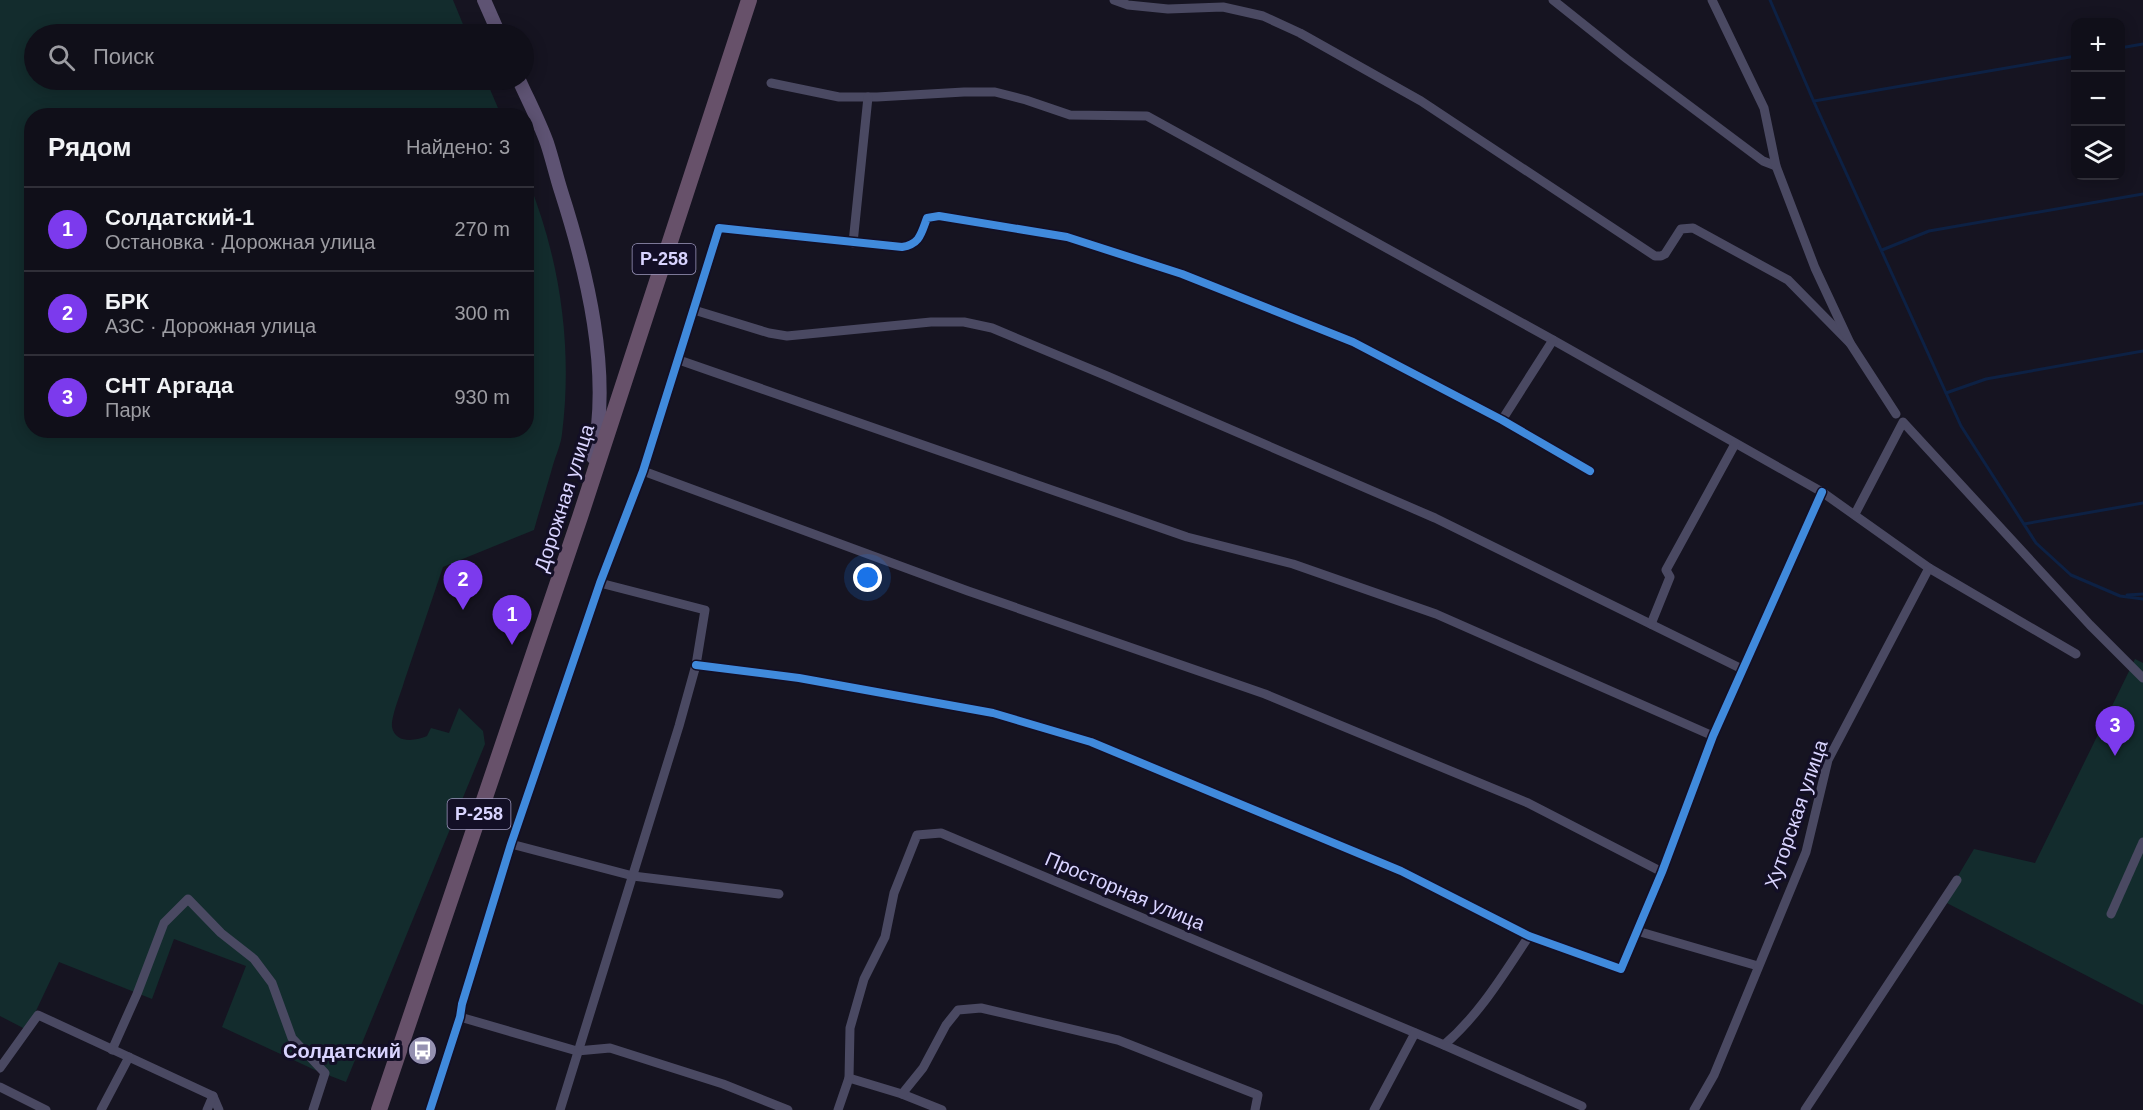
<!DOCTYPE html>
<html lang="ru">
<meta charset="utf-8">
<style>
:root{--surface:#100f19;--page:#1e1d26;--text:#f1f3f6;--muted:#9c9ca2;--line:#302f38;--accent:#7c3aed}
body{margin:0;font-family:Arial,sans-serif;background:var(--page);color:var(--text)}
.controls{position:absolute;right:18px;top:18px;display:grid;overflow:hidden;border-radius:12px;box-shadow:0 3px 15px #0003}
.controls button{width:54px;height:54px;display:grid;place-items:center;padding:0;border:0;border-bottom:2px solid var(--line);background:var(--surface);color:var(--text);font:30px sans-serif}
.you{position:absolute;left:868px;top:578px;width:21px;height:21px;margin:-15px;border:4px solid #fff;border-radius:50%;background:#1a73e8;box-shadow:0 0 0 9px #1a73e833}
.badge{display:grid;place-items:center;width:39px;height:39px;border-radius:50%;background:var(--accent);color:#fff;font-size:20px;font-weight:700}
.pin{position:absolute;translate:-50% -50px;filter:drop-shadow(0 2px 3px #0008)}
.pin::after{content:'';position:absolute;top:32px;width:21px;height:18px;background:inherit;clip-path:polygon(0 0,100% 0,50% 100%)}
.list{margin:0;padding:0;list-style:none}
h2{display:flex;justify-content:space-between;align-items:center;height:78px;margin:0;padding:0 24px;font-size:26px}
h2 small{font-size:20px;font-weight:400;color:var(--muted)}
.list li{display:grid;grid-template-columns:39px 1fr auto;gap:18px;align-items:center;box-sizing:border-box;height:84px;padding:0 24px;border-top:2px solid var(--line)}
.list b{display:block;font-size:22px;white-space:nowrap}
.list p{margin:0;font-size:20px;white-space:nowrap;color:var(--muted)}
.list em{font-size:20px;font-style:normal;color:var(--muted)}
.icon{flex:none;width:33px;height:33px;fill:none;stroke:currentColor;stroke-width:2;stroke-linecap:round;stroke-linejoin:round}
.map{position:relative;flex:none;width:2143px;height:1110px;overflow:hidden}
.search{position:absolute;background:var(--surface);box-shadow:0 3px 15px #0003;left:24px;top:24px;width:510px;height:66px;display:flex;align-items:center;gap:15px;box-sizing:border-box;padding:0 21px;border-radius:33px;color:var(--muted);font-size:22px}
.panel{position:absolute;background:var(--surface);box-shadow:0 3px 15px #0003;left:24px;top:108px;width:510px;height:330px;border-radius:24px}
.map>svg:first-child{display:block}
</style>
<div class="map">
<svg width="2143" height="1110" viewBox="0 0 2143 1110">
<rect width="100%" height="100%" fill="#161421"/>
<g fill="#132c2d">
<path d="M0 0H453L467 34H34V80H486L501 115 32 116V430H526L527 178C560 258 573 347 562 434 561 444 556 455 553 465 547 487 540 508 534 530L443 567C430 605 417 644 404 682 401 693 391 716 392 727 395 744 416 741 427 736L431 728 449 733 459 708 483 731 485 744 346 1082 315 1070 222 1027 246 966 174 939 152 999 59 962 27 1030 0 1016Z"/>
<polygon points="2135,659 2143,663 2143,1005 1943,901 1974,849 2035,863"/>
</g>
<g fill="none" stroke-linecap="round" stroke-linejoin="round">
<g stroke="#0d2144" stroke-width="3">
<polyline points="1770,0 1814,102 1961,426 2036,543 2071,575 2120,596 2143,599"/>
<polyline points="2120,48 2143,44"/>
<polyline points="1814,101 2076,56"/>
<polyline points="1882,250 1929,231 2143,194"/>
<polyline points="1946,393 1986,379 2143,351"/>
<polyline points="2024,524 2143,503"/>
<polyline points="2127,595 2143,594"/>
</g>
<g stroke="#4a4962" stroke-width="9">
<polyline points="1114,0 1128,5 1168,9 1223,7 1263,16 1300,33 1421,101 1655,256 1661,256 1665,254 1681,229 1693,228 1788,280 1850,343"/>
<polyline points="1553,0 1627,59 1763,161 1776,166"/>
<polyline points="1712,0 1764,108 1776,166 1815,268 1850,343 1896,414"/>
<polyline points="771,83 839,97 877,97 964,92 995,92 1026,100 1070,115 1147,116 1553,340 1822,492 1929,568 2076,654"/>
<polyline points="853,243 868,97"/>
<polyline points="694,310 769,333 787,336 931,322 964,322 992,328 1107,376 1435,518 1742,669"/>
<polyline points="679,360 1187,537 1293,564 1436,614 1713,736"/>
<polyline points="1502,420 1553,340"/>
<polyline points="643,471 968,591 1265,694 1528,803 1662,872"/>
<polyline points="1855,514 1903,422 2090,625 2143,678"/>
<polyline points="1651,624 1670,577 1666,570 1735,444"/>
<polyline points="696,665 799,678 993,713 1091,742 1401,871 1529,936 1621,969 1662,872 1713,736 1822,492"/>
<polyline points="511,844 633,876 779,894"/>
<polyline points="2111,914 2143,842"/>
<polyline points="1637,931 1758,966"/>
<polyline points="460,1017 577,1051 610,1048 723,1084 788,1110"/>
<path d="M1444 1045C1480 1014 1503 975 1529 936"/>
<polyline points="112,1050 137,994 164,923 188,899 221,933 254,959 272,983 292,1038 325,1073 313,1110"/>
<polyline points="0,1068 38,1015 213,1096 219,1110"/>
<polyline points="849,1078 902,1094 942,1110"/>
<polyline points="0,1087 46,1110"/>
<polyline points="902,1094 923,1068 946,1025 958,1010 981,1008 1118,1040 1258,1095 1255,1110"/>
<polyline points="101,1110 129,1057"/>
<polyline points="207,1110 213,1096"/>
<path d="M430 1110 460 1017 462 1004 511 844 600 583 643 471 719 228 902 247C920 244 921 234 927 218L939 216 1067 237 1182 274 1353 342 1502 420 1590 471"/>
<polyline points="560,1110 679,726 696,665 705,610 600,583"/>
<polyline points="838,1110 849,1078 850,1028 864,979 885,937 894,893 917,835 941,833 1444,1045 1582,1106"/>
<polyline points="1374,1110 1415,1033"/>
<polyline points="1694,1110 1714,1075 1806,852 1828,760 1929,568"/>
<polyline points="1805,1110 1957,880"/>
</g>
<g stroke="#5e5373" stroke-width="14">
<polyline points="484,0 499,34"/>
<path d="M519 80C528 100 539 121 547 143 552 158 556 175 561 191 587 272 612 373 593 457"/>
</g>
<polyline stroke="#67516a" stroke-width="16" points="379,1110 580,517 749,0"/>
<defs>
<g id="cycleway">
<polyline points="696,665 799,678 993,713 1091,742 1401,871 1529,936 1621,969 1662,872 1713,736 1822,492"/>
<path d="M430 1110 460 1017 462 1004 511 844 600 583 643 471 719 228 902 247C920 244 921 234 927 218L939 216 1067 237 1182 274 1353 342 1502 420 1590 471"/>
</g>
</defs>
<use href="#cycleway" stroke="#130f26" stroke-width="11"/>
<use href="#cycleway" stroke="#408adc" stroke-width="8"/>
</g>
<defs>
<symbol id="bus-disc" viewBox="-11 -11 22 22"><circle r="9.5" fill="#9591b1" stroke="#130f26"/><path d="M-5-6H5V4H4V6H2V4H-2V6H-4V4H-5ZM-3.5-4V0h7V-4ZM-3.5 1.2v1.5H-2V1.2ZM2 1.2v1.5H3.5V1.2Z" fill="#fff"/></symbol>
</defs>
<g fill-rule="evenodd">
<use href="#bus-disc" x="406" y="1034" width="33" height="33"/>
</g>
<g text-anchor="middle" stroke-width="6" stroke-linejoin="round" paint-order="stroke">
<g fill="#130f26" stroke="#9e99be" stroke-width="1.5">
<rect x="632.5" y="244" width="63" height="30" rx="4.5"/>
<rect x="447.5" y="799" width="63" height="30" rx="4.5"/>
</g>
<g font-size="18" font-weight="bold" fill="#d9d4ff">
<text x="664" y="265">Р-258</text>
<text x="479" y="820">Р-258</text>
</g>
<g font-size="20" fill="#d9d4ff" stroke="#130f26">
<text transform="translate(564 498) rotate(-72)" y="7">Дорожная улица</text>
<text transform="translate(1796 814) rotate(-71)" y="7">Хуторская улица</text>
<text transform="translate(1125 891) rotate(23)" y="7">Просторная улица</text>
</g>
<g font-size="20" font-weight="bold" fill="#d9d4ff" stroke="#130f26" text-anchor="end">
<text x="401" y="1058">Солдатский</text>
</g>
</g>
</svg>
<div class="controls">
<button>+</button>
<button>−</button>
<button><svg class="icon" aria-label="layers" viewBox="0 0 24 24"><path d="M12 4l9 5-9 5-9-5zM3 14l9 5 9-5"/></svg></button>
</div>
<div class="you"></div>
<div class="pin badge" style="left:512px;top:645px">1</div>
<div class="pin badge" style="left:463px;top:610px">2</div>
<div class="pin badge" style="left:2115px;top:756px">3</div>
<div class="search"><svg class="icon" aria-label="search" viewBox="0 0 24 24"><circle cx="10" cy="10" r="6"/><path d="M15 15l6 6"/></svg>Поиск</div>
<section class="panel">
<h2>Рядом<small>Найдено: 3</small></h2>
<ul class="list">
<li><span class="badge">1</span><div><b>Солдатский-1</b><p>Остановка · Дорожная улица</p></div><em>270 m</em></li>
<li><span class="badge">2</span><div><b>БРК</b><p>АЗС · Дорожная улица</p></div><em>300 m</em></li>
<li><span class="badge">3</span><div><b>СНТ Аргада</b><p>Парк</p></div><em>930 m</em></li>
</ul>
</section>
</div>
